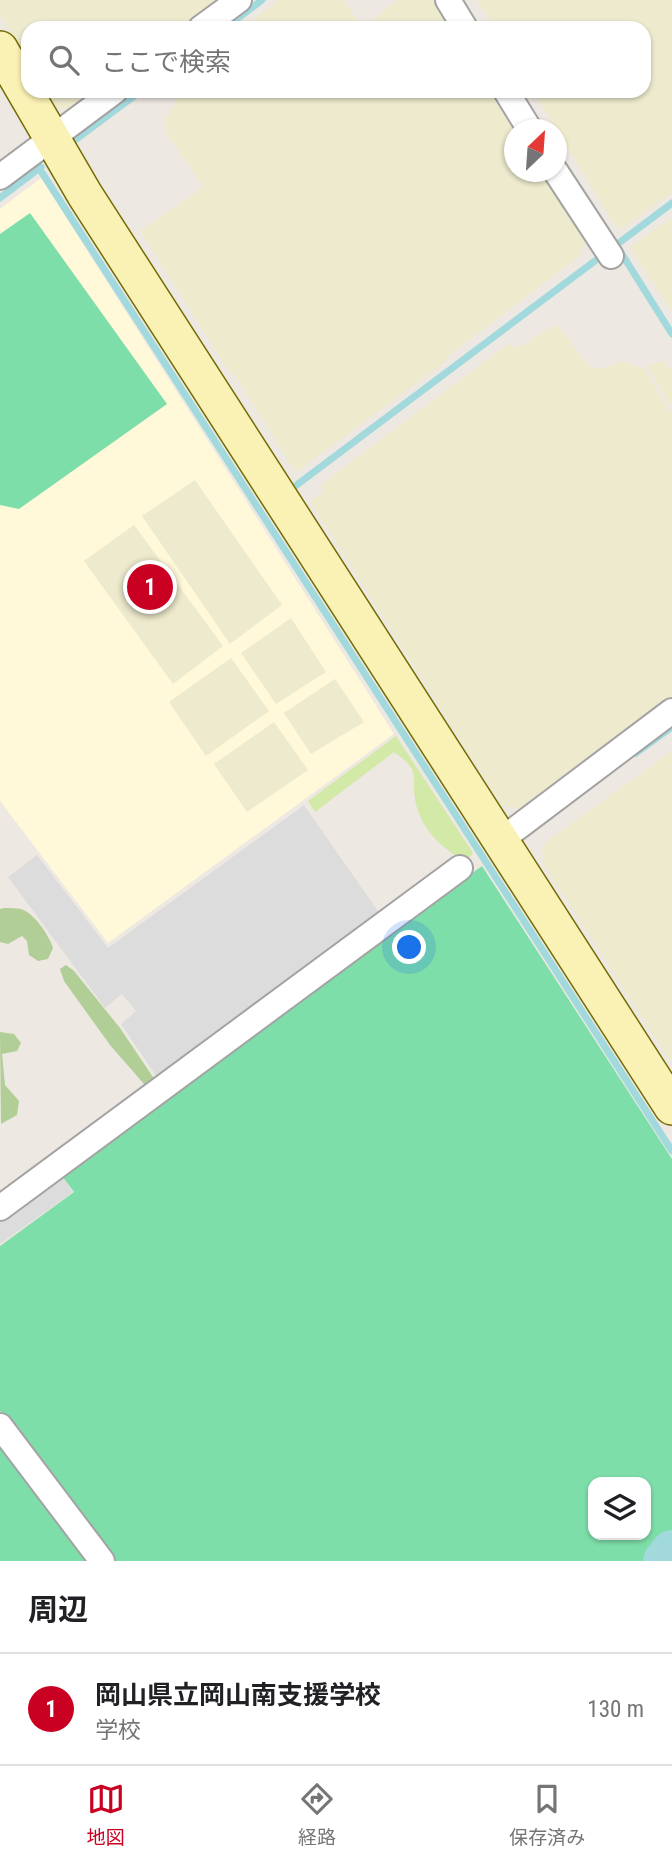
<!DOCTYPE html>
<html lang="ja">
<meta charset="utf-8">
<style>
:root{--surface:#fff;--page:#f2f2f2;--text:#202124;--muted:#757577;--line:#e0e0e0;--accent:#c90022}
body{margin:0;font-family:"Roboto Condensed","Noto Sans JP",sans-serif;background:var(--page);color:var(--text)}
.controls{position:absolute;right:21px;bottom:21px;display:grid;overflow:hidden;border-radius:14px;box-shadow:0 2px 5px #0004}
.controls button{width:63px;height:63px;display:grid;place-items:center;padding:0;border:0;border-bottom:2px solid var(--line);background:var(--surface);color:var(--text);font:35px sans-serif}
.compass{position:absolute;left:504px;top:119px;width:63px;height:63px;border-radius:50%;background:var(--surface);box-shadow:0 2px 5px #0004;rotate:25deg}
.you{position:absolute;left:410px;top:948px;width:24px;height:24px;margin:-18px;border:5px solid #fff;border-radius:50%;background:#1a73e8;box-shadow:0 0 0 10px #1a73e833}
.badge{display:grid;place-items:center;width:46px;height:46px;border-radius:50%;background:var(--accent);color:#fff;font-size:23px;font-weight:700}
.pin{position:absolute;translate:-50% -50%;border:4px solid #fff;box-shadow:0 2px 7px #0006}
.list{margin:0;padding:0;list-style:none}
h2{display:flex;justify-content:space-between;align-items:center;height:91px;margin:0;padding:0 28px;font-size:30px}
h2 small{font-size:23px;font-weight:400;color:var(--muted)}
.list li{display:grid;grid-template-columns:46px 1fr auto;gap:21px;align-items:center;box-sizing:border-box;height:112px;padding:0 28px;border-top:2px solid var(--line)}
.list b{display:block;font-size:26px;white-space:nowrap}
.list p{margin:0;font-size:23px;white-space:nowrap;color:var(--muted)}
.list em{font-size:23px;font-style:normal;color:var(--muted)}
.icon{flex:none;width:38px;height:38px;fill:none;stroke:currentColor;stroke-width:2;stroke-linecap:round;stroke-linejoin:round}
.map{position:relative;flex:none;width:672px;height:1561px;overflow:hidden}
.search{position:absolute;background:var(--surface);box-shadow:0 2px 5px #0004;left:21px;right:21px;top:21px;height:77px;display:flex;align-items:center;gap:18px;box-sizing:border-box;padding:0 24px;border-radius:21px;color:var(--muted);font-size:26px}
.sheet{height:203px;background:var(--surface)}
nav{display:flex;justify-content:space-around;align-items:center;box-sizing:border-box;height:98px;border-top:2px solid var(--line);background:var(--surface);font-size:19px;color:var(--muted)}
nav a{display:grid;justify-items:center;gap:4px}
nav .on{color:var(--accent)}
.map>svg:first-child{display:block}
</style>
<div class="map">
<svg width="672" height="1561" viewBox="0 0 672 1561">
<rect width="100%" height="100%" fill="#eee8e2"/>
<polygon fill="#fff9da" points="41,178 394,734 108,943 0,801 0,209"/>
<g fill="#edeacd">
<polygon points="0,0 225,0 187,28 28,28 28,63 0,14"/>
<polygon points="279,0 343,0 362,27 398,0 437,0 459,28 242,28"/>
<polygon points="477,0 672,0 672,193 623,228 617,229 533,91 644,91 644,28 494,28"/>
<polygon points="44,91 101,91 78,108 67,109 58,108 51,103"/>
<polygon points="177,91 498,91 522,129 514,130 514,172 548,172 588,235 580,256 447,357 445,362 298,471 294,470 235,376 229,372 140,231 203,187 167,134 164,122 176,100"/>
<polygon points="672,217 672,313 630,247"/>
<polygon points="552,326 560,327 585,362 592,368 600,369 623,361 645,369 669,411 672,410 672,698 520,809 501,805 310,501 324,492 320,485 508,344 513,347 521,346"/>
<polygon points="665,361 672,373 672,405 670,406 647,365"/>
<polygon points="195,480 282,605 230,644 142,516"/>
<polygon points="134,525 223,646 173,684 84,561"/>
<polygon points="291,618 326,672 276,704 241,653"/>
<polygon points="231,658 269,711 206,756 169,702"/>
<polygon points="335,679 364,722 311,754 284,713"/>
<polygon points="274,722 308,770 247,812 214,764"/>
<polygon points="672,751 672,1064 543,863 542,849 547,841"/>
</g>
<path fill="#d3e9a7" d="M396 736 473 853 466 861C443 850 422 830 416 804 410 776 423 772 394 752L315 812 308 801Z"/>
<g fill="#b0ce96">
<path d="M4 908C9 908 16 908 21 909 34 913 49 935 53 948L48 959 38 961 29 955 27 941 22 936 8 944 0 942V909Z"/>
<polygon points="66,965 74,971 120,1028 157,1083 152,1087 144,1084 110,1045 64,981 60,969"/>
<polygon points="0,1032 14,1034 21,1043 17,1051 2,1054 5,1085 19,1101 17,1115 1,1124"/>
</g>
<g fill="#7edea9" fill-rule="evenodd">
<polygon points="30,213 167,404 19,509 0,505 0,234"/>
<path d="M482 866 672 1159V1534L651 1561H110L0 1411V1246L74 1192 62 1176 224 1054ZM593 1482H646V1535H593Z"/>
<polygon points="0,1441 88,1561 0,1561"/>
</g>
<g fill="#dcdcdc">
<polygon points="304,805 380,914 159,1080 121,1024 136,1011 122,994 105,1008 8,877 37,855 108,948"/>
<polygon points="62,1176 73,1192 0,1244 0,1221"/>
</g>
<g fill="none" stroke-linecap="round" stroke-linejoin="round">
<g stroke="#a1d9dc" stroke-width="7">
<polyline points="225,28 262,0"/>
<polyline points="71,143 141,91"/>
<polyline points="556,154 566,168"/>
<polyline points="39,168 672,1151"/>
<polyline points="0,198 41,167"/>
<polyline points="620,251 672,334"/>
<polyline points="290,490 672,203"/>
<polyline points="636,753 672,727"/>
</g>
<polyline stroke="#a1d9dc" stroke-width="42" points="664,1561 672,1551"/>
<defs>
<g id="street">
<polyline points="448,0 465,28"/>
<polyline points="201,28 239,0"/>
<polyline points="506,91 530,130"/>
<polyline points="556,172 611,256"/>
<polyline points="0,177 115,91"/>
<polyline points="501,840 672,711"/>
<polyline points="0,1208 460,868"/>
<polyline points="0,1426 102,1561"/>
</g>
<polyline id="secondary" points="0,49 85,195 672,1107"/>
</defs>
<use href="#street" stroke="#a3a3a3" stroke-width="28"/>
<use href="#secondary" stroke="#736c04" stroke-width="38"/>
<use href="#street" stroke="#fff" stroke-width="24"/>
<use href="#secondary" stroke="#faf1b4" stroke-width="35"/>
</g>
</svg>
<div class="controls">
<button><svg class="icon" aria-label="layers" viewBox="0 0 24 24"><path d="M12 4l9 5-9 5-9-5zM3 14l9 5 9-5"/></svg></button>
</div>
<svg class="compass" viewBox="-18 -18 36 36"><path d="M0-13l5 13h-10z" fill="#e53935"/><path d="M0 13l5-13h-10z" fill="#757577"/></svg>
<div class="you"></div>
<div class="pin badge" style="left:150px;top:587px">1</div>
<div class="search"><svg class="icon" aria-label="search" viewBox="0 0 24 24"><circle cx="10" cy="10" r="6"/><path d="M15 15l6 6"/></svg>ここで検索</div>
</div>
<section class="sheet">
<h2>周辺<small></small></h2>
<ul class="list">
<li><span class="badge">1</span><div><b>岡山県立岡山南支援学校</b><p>学校</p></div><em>130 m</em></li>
</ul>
</section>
<nav>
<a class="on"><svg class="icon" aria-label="map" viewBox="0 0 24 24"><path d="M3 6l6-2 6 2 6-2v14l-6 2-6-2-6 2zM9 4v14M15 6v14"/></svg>地図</a>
<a><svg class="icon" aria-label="directions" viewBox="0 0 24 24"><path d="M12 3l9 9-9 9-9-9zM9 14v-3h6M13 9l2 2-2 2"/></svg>経路</a>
<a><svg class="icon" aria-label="saved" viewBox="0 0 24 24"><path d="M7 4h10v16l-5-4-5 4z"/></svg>保存済み</a>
</nav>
